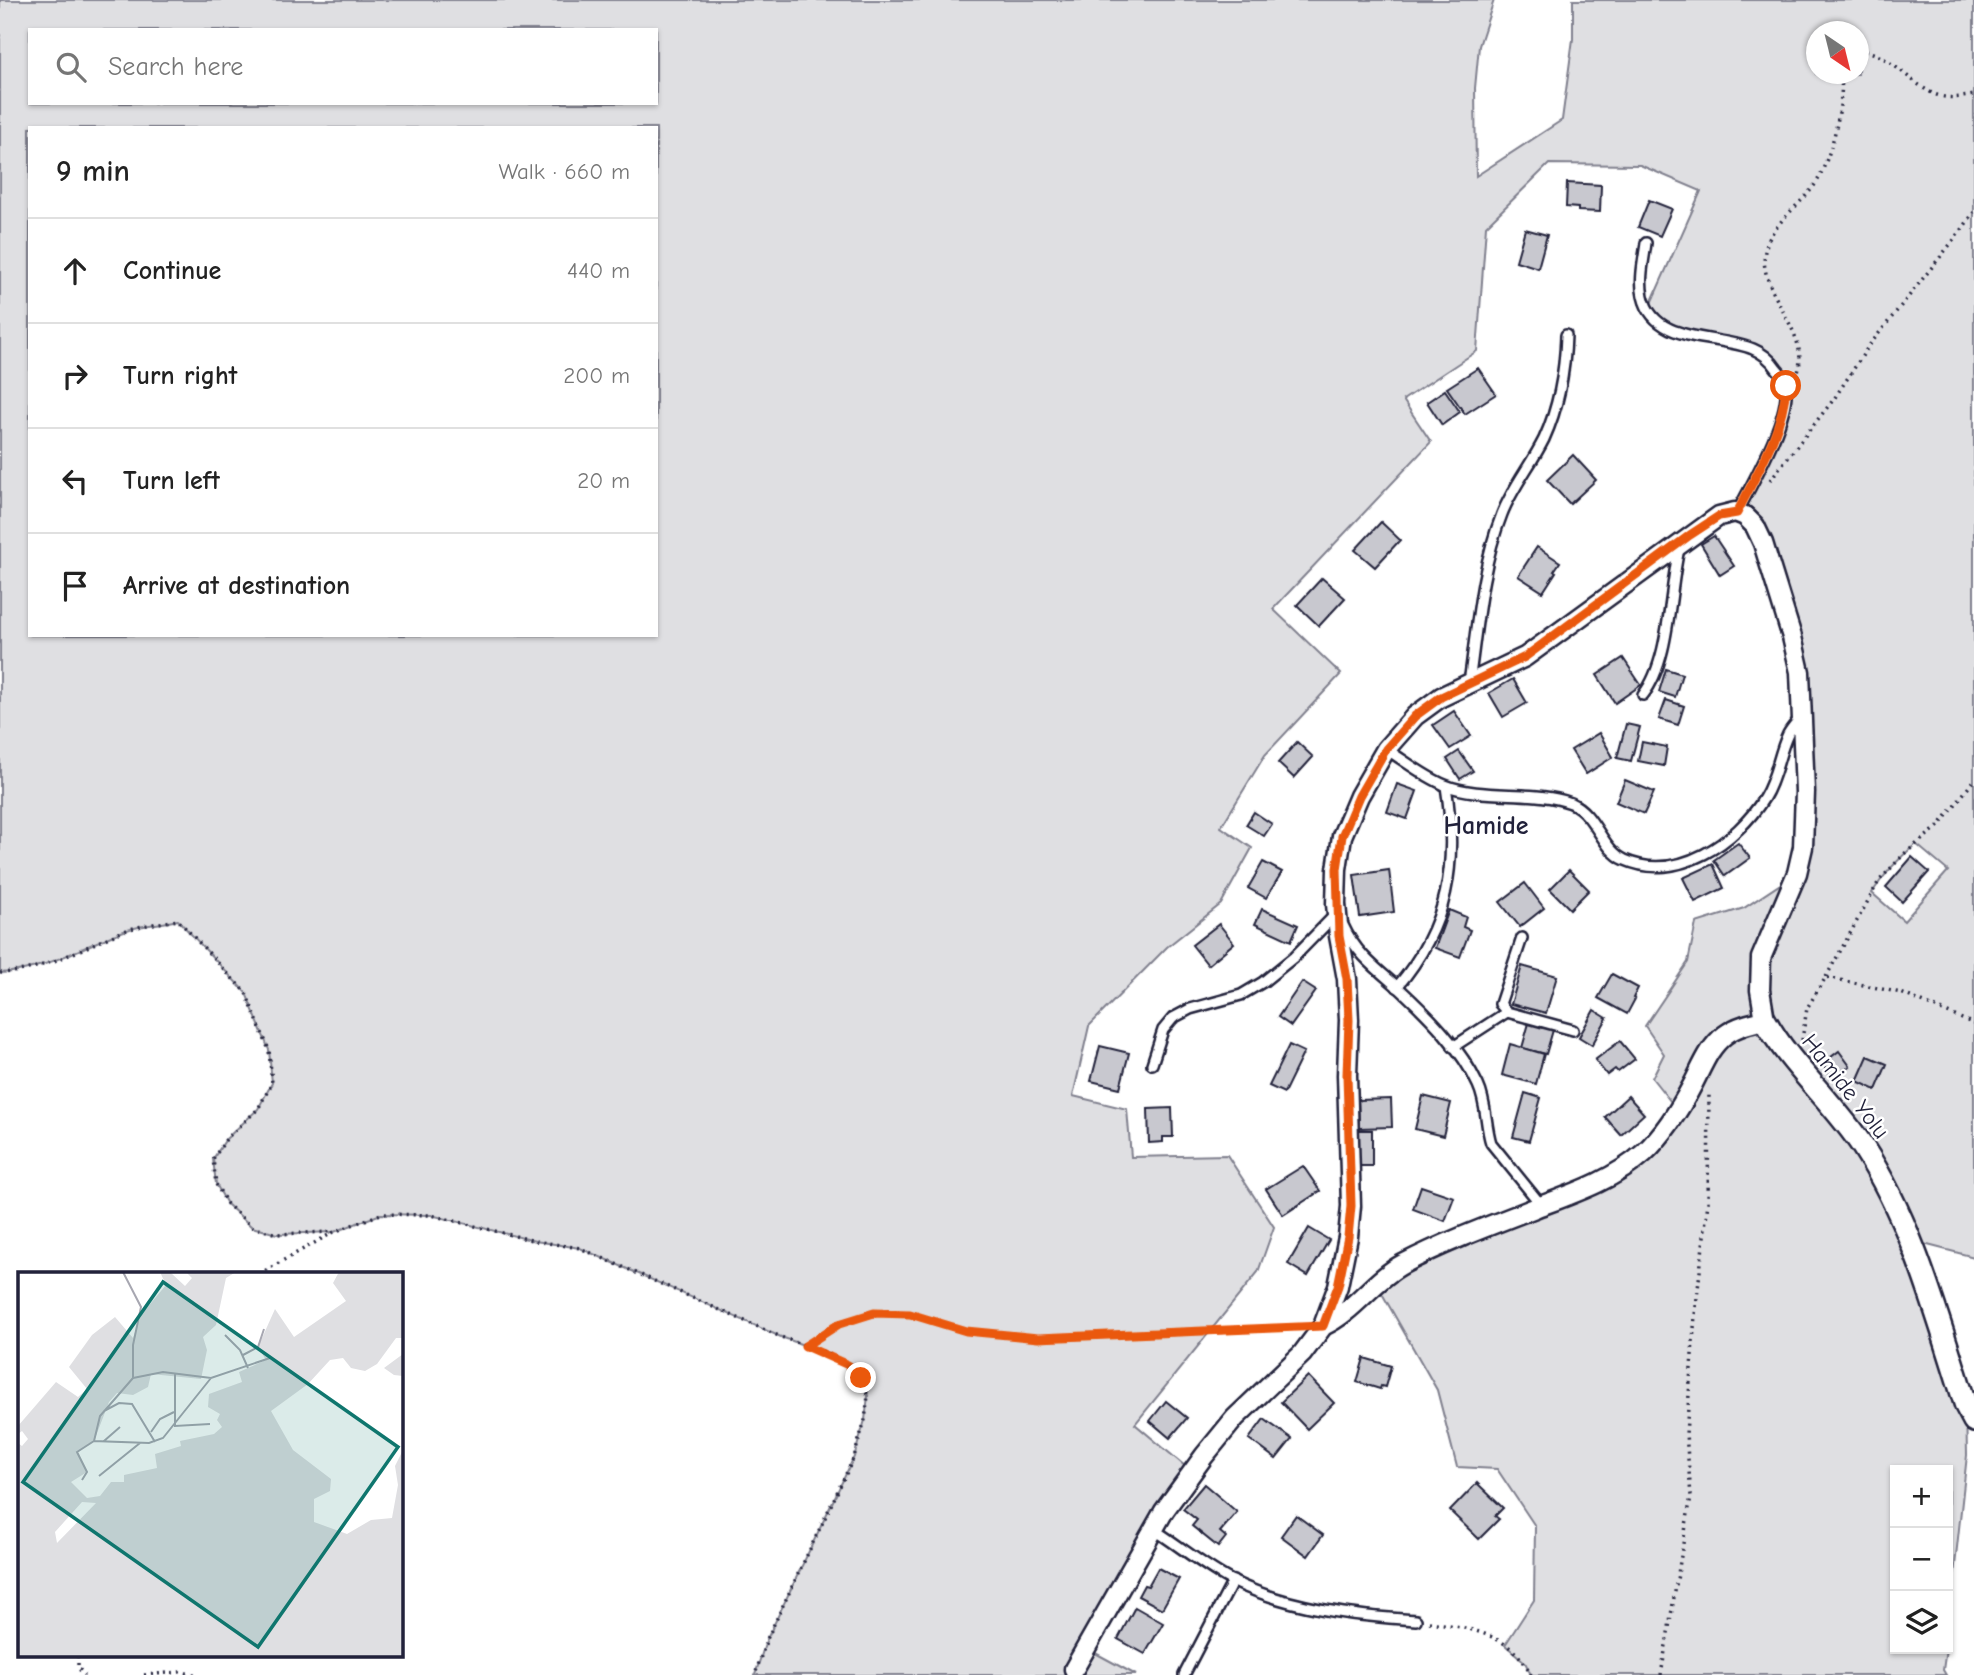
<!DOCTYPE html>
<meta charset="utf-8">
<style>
:root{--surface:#fff;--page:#f6f6f6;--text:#222;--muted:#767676;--line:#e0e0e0}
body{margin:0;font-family:"Comic Neue",sans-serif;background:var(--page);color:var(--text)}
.controls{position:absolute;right:21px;bottom:21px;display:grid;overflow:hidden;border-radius:0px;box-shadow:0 2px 5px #0004}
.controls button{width:63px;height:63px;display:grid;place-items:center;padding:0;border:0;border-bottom:2px solid var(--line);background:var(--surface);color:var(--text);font:35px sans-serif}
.compass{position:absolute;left:1806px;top:21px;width:63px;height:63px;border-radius:50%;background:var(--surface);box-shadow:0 2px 5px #0004;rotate:145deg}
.stop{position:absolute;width:21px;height:21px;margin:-16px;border:5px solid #ea580c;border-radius:50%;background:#fff}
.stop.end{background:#ea580c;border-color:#fff;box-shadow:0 2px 7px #0008}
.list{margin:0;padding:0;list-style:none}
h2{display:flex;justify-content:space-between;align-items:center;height:91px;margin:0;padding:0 28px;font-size:30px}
h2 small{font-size:23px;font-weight:400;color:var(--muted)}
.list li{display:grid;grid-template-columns:46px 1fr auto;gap:21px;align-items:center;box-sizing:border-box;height:105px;padding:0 28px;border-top:2px solid var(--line)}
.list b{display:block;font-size:26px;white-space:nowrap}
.list em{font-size:23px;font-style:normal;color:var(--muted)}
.icon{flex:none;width:38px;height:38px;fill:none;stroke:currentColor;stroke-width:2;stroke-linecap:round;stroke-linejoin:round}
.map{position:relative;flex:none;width:1974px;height:1675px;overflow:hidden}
.search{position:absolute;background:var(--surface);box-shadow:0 2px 5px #0004;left:28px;top:28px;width:630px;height:77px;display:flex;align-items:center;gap:18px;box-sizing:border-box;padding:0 24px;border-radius:0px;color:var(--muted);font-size:26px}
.panel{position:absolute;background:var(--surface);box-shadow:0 2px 5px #0004;left:28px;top:126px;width:630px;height:511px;border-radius:0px}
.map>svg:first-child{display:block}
</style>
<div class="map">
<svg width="1974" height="1675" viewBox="0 0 1974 1675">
<rect width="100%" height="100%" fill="#fff"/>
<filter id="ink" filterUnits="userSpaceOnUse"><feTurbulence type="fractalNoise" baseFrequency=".0143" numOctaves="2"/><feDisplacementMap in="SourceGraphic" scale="14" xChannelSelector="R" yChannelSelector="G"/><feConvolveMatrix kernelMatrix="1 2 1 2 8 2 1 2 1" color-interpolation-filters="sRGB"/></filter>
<g filter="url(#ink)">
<path fill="#dfdfe2" stroke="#80808e" stroke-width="2" fill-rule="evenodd" d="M0 0H1494L1479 46 1475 88 1476 176 1562 120 1573 39V0H1974V1257L1912 1241 1966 1406 1967 1455 1948 1630V1470H1895V1649H1946L1943 1670 1946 1675H1531L1525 1662 1505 1645 1534 1600 1535 1526 1497 1469 1457 1467 1437 1390 1376 1283 1619 1171 1678 1111 1652 1078 1664 1054 1645 1026 1688 962 1696 923 1744 908 1797 873 1800 672 1762 543 1737 513 1776 430 1786 386 1765 355 1676 332 1648 310 1701 191 1640 165 1549 164 1486 226 1477 351 1403 400 1431 442 1273 609 1341 674 1265 755 1221 827 1252 848 1221 904 1167 947 1089 1026 1073 1096 1127 1109 1131 1157 1227 1155 1274 1227 1258 1272 1135 1424 1192 1472 1086 1648 1136 1675H755L766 1641 854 1457 865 1420 868 1396 861 1378 848 1365 826 1353 781 1337 580 1248 535 1241 431 1215 381 1214 334 1232 277 1234 252 1227 227 1204 216 1184 213 1159 226 1139 258 1109 272 1083 269 1050 246 993 178 920C161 924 141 925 124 931 82 946 46 971 0 973ZM30 30H656V103H30ZM1816 32H1858V74H1816ZM30 128H656V635H30ZM1916 844 1948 871 1904 921 1872 893C1884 874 1899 858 1916 844Z"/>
<g fill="#c8c8cf" stroke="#22223b" stroke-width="2">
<polygon points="1567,183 1601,185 1600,212 1578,211 1578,208 1566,207"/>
<polygon points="1649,200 1672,209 1660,236 1638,227"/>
<polygon points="1525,229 1547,235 1538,268 1516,261"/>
<polygon points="1478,368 1496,394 1465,414 1447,388"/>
<polygon points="1445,390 1460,412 1442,425 1427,402"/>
<polygon points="1573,455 1596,480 1570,504 1547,480"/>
<polygon points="1381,522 1400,540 1375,567 1355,550"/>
<polygon points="1714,536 1734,566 1720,575 1701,544"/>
<polygon points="1537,547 1560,562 1554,571 1556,572 1543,592 1518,576"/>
<polygon points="1322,578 1345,598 1319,626 1297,605"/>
<polygon points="1623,658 1641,685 1615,703 1597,675"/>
<polygon points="1666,669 1682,674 1675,697 1659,692"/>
<polygon points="1513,679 1527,703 1503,717 1489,693"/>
<polygon points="1666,700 1684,706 1678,725 1659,719"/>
<polygon points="1454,711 1471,736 1450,749 1433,725"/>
<polygon points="1626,724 1640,727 1631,761 1617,758"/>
<polygon points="1599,733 1613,757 1586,774 1571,750"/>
<polygon points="1297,742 1313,757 1294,778 1278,763"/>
<polygon points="1642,742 1667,747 1664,766 1638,761"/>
<polygon points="1459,751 1473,771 1460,779 1447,759"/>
<polygon points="1625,780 1654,792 1644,814 1616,802"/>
<polygon points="1397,784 1417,791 1407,819 1387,812"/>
<polygon points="1254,812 1272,824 1264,836 1246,825"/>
<polygon points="1738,843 1750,858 1725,876 1714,860"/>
<polygon points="1912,857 1929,872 1902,902 1886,887"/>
<polygon points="1263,862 1282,872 1266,898 1248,888"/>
<polygon points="1713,864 1724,888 1695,902 1683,878"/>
<polygon points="1389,870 1394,912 1360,917 1354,875"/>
<polygon points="1569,870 1589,890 1570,909 1550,889"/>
<polygon points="1525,883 1544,908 1520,927 1500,902"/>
<polygon points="1262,909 1298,925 1291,941 1255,924"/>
<polygon points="1449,910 1466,917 1463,927 1470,930 1460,957 1435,948"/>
<polygon points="1219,924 1234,943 1208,965 1192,945"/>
<polygon points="1522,966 1557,976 1546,1013 1511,1004"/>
<polygon points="1612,974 1638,988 1633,998 1635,999 1627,1014 1598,998"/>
<polygon points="1302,982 1316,991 1291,1026 1278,1017"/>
<polygon points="1594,1010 1607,1018 1592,1045 1579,1037"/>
<polygon points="1529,1023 1553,1030 1546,1054 1522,1048"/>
<polygon points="1620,1041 1635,1059 1618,1072 1615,1069 1607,1075 1595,1060"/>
<polygon points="1510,1044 1544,1054 1536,1084 1502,1075"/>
<polygon points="1289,1045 1304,1052 1284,1093 1269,1086"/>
<polygon points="1100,1046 1129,1053 1120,1088 1091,1081"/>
<polygon points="1839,1051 1850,1066 1833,1079 1822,1064"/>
<polygon points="1868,1056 1887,1064 1876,1090 1857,1081"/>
<polygon points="1525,1093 1541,1098 1529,1141 1513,1137"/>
<polygon points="1423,1096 1451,1103 1443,1136 1415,1129"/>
<polygon points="1628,1096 1644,1114 1621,1135 1605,1117"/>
<polygon points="1391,1099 1392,1127 1359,1128 1358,1100"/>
<polygon points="1172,1108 1173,1137 1163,1137 1163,1142 1149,1143 1148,1109"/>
<polygon points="1358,1130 1372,1130 1372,1166 1359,1166"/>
<polygon points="1303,1166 1320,1191 1283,1215 1266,1189"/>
<polygon points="1421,1186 1454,1197 1445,1221 1413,1209"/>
<polygon points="1309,1228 1329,1240 1308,1276 1288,1264"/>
<polygon points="1364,1358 1391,1366 1385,1387 1381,1386 1380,1389 1357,1382"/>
<polygon points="1308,1376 1334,1403 1307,1429 1281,1402"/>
<polygon points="1166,1401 1187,1418 1170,1438 1150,1421"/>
<polygon points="1264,1419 1292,1439 1276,1459 1249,1439"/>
<polygon points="1477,1483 1503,1508 1495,1516 1499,1519 1479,1539 1450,1511"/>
<polygon points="1204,1484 1237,1512 1220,1532 1226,1537 1218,1547 1192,1526 1197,1520 1183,1509"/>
<polygon points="1296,1515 1323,1535 1308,1556 1281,1536"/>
<polygon points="1158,1568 1179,1579 1162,1609 1138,1596 1144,1585 1148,1586"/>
<polygon points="1135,1607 1163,1623 1145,1654 1118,1639"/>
</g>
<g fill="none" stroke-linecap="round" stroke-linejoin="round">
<defs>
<g id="service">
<path d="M1646 243C1644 259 1639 279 1643 296 1654 345 1717 334 1753 349 1763 353 1771 360 1777 369 1782 374 1786 381 1786 388 1789 420 1752 483 1737 513"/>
<path d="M1469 683C1477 627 1481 567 1502 514 1512 488 1531 465 1544 439 1559 406 1565 371 1566 335"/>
<path d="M1643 695C1670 661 1669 592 1679 549"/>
<path d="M1386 749C1405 761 1425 777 1445 785 1482 800 1535 789 1571 803 1596 814 1601 849 1625 860 1677 883 1737 842 1764 798 1777 777 1778 755 1788 734 1791 728 1797 722 1801 717"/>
<path d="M1343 925C1356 954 1377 969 1400 989 1430 1017 1461 1048 1478 1085 1487 1104 1485 1124 1491 1143L1542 1206"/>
<polyline points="1522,938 1500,1004 1507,1012 1573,1030"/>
<path d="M1397 987C1449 926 1458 863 1446 786"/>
<polyline points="1453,1047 1507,1012"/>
<polyline points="1152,1064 1163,1030 1173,1018 1190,1009 1241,995 1263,982 1294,957 1336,914"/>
<path d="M1153 1529C1180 1546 1206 1568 1234 1582 1291 1609 1355 1616 1416 1620"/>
<polyline points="1184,1675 1233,1581"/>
</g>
<path id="minor" d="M1074 1669 1164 1511 1204 1456 1235 1418 1302 1354 1323 1326 1338 1286 1348 1237 1351 1206 1347 1075 1349 1020 1347 979 1339 936 1336 904 1337 869 1342 836 1359 796 1386 749 1415 716 1441 697 1525 657 1719 516 1735 512 1745 516 1755 526 1763 543 1792 637 1800 672 1805 792 1803 847 1797 873 1761 958 1760 990 1765 1020C1751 1023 1737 1026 1725 1035 1709 1047 1702 1067 1693 1084 1680 1109 1665 1133 1644 1153 1614 1180 1572 1194 1535 1208 1491 1225 1445 1242 1403 1264 1373 1280 1354 1312 1323 1326"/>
<path id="tertiary" d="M1765 1020C1791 1067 1834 1102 1863 1147 1914 1226 1937 1317 1966 1406L1974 1421"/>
</defs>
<use href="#service" stroke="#22223b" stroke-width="14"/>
<use href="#minor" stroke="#22223b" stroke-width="23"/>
<use href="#tertiary" stroke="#22223b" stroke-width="26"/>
<g stroke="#22223b" stroke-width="3.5" stroke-dasharray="2 5" stroke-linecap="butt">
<path d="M1858 52C1882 45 1915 90 1940 96 1952 99 1962 97 1974 95"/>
<path d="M1796 378C1815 333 1757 295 1765 251 1771 221 1805 204 1819 178 1831 153 1839 122 1841 95 1842 88 1841 81 1842 74"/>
<polyline points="1770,480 1834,399 1868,347 1961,231 1974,212"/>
<path d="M0 973C46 971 82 947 124 931 141 925 161 923 178 920L246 993 269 1050 272 1083 258 1109 226 1139 213 1159 216 1184 227 1204 252 1227 277 1234 332 1232"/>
<polyline points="1826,977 1879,881 1904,854 1939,826 1974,780"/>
<polyline points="1802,1040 1807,1008 1826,977 1901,993 1974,1024"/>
<polyline points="259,1274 334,1232 381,1214 431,1215 535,1241 580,1248 781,1337 826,1353 848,1365 861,1378 868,1396 865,1420 854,1457 766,1641 755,1675"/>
<polyline points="805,1346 839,1324 874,1313 910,1314 966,1331 1038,1338 1300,1328"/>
<path d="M1429 1622C1468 1627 1514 1635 1531 1675"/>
<polyline points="78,1656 78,1668 85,1675"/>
<polyline points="144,1675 180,1672 199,1675"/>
<polyline points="1661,1675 1691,1496 1686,1434 1695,1315 1708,1202 1709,1093"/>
</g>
<use href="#service" stroke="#fff" stroke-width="9"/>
<use href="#minor" stroke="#fff" stroke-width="18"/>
<use href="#tertiary" stroke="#fff" stroke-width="21"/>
</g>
</g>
<g fill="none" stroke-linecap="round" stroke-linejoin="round" filter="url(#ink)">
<path stroke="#ea580c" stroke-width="9" d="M861 1378 848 1365 805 1346 839 1324 874 1313 910 1314 966 1331 1038 1338 1323 1326 1338 1286 1348 1237 1351 1206 1347 1075 1349 1020 1347 979 1339 936 1337 869 1342 836 1359 796 1386 749 1415 716 1441 697 1525 657 1690 535 1719 516 1737 513C1757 473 1783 431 1786 386"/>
</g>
<g text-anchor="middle" stroke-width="5" stroke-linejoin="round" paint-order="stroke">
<g font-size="23" fill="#22223b" stroke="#fff">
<text transform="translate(1846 1086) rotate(52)" y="8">Hamide Yolu</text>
</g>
<g font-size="26" font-weight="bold" fill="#22223b" stroke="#fff">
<text x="1486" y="834">Hamide</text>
</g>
</g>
<g transform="translate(18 1272)">
<rect width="385" height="385" fill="#fff"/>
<path d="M142 0 153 1 167 14 174 6 168 0H218L208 6 198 53 185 65 189 78 183 107 133 102 130 115 115 123 99 121 91 130 76 169 59 180 69 200 53 210 69 226 82 224 93 210H106V203L139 196 137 182 163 174 162 169 196 162 204 155 199 148 202 142 190 135 191 122 224 110 221 100 248 88 240 75 257 37 276 65 328 29 315 11 321 0H385V66H378L359 92 347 99 333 96 325 86 312 88 290 112 253 139 275 178 313 207 312 219 296 227V250L329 262 353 248 374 246 380 213 377 194 385 178V385H0V171L4 174 10 167 4 159 0 162V154L38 110 60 125 69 117 51 95 74 63 97 45 115 66 123 43 148 13ZM64 230 78 231 39 271 37 260ZM385 82V104L376 103 366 96Z" fill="#dfdfe2" fill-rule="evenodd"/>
<path fill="none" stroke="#a7a7b1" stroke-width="2" d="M105 0 123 35 115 73V106M207 63 222 78 230 96M225 83 240 75 246 57M157 102V154L192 152M115 106 82 144 76 169 131 171 145 166 193 106M115 106 145 100 193 106 252 86M86 139 101 131 114 132 137 170M133 160 142 147 156 140M86 169 102 155M81 204 122 171M64 208 69 200 59 180 76 169"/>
<path fill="#0f766e" fill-opacity="0.15" stroke="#0f766e" stroke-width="3.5" d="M145 10 380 175 240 375 5 210Z"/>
<rect width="385" height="385" fill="none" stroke="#22223b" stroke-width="3.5"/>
</g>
</svg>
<div class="controls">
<button>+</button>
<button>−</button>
<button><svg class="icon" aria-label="layers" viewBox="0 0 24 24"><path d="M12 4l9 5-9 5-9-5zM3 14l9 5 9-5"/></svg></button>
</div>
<svg class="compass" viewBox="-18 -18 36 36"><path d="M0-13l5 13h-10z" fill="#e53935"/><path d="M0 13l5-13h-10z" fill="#767676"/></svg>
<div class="stop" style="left:1786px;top:386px"></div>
<div class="stop end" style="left:861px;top:1378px"></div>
<div class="search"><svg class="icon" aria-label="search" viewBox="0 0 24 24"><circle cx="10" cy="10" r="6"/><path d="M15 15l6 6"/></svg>Search here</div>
<section class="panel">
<h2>9 min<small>Walk · 660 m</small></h2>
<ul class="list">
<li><svg class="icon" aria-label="ahead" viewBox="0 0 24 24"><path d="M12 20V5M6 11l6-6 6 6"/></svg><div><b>Continue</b></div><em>440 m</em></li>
<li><svg class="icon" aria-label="right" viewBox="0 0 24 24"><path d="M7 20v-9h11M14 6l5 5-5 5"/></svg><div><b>Turn right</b></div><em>200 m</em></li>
<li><svg class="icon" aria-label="left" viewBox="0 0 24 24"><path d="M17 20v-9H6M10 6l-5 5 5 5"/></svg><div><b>Turn left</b></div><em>20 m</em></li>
<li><svg class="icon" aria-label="arrive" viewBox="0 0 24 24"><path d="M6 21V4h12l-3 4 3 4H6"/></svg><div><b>Arrive at destination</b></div></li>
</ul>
</section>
</div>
